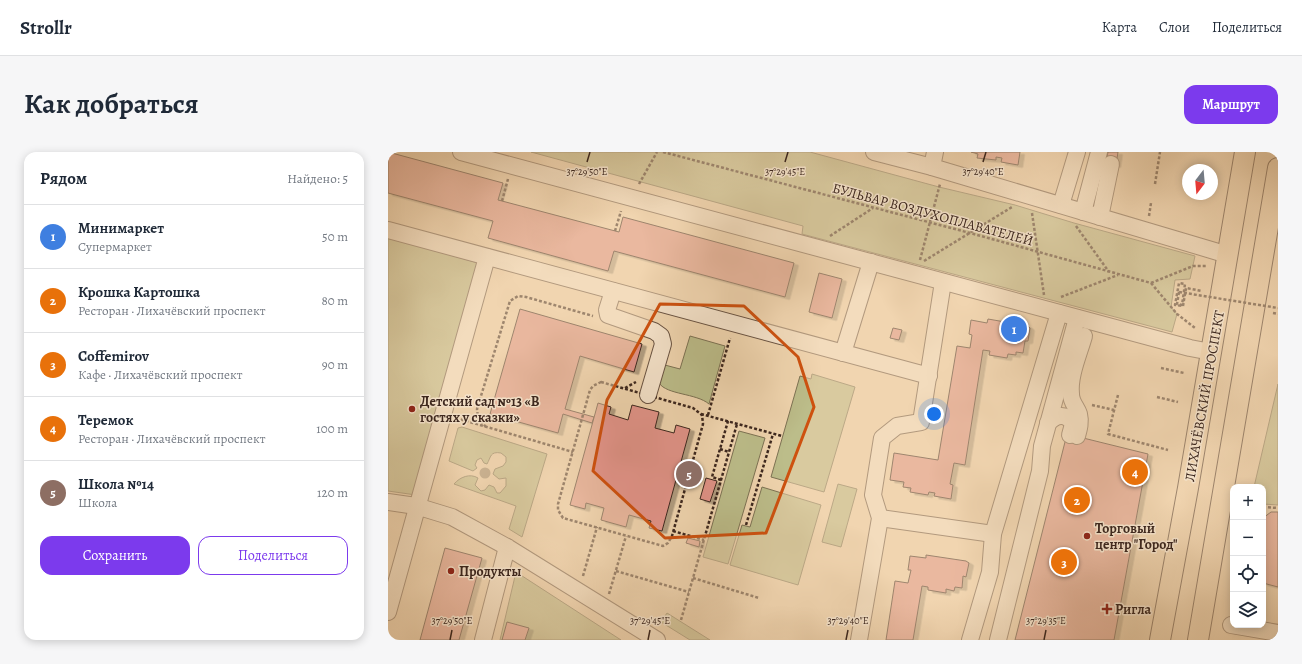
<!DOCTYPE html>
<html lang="ru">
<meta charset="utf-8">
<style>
:root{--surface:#fff;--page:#f6f6f7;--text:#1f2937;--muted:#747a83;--line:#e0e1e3;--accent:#7c3aed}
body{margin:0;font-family:Alegreya,serif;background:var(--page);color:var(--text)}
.controls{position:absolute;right:12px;bottom:12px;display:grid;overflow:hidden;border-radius:8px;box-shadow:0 2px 10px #0003}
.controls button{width:36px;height:36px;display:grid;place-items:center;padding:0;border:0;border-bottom:1px solid var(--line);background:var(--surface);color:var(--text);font:20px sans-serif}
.compass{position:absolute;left:794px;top:12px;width:36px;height:36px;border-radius:50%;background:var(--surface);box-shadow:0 2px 10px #0003;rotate:196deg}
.you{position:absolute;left:546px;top:262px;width:14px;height:14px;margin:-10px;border:3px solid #fff;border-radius:50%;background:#1a73e8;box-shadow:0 0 0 6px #1a73e833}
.badge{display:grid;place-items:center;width:26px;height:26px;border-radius:50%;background:var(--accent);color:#fff;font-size:13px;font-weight:700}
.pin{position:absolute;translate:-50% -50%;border:2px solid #fff;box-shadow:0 1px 4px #0006}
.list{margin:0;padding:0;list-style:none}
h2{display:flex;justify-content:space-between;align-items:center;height:52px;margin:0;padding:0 16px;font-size:17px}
h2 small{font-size:13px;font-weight:400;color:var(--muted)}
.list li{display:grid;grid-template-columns:26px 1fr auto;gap:12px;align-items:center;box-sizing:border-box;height:64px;padding:0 16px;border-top:1px solid var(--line)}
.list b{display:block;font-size:15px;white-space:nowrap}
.list p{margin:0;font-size:13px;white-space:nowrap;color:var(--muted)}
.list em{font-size:13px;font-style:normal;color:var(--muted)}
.actions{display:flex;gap:8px;padding:12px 16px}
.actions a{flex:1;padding:9px 0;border:1px solid var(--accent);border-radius:12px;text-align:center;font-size:14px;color:var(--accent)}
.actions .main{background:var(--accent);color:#fff}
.icon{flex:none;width:22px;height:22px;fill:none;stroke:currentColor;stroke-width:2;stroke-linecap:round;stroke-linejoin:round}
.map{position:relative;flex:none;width:890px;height:488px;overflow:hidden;border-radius:12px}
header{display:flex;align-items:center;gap:24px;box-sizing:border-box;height:56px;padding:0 20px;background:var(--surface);border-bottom:1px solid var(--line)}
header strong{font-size:19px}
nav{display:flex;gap:22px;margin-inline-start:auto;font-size:14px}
.intro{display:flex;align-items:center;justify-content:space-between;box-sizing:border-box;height:96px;padding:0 24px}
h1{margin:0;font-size:28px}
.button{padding:10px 18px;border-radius:12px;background:var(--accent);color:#fff;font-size:14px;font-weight:700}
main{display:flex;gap:24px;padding:0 24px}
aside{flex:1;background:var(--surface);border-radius:12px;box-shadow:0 2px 10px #0003}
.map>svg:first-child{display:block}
</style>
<header>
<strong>Strollr</strong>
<nav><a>Карта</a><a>Слои</a><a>Поделиться</a></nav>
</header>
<div class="intro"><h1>Как добраться</h1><a class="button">Маршрут</a></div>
<main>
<aside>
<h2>Рядом<small>Найдено: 5</small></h2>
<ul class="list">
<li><span class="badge" style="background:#3f7fe0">1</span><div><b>Минимаркет</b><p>Супермаркет</p></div><em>50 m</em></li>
<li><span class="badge" style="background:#e8710a">2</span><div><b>Крошка Картошка</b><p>Ресторан · Лихачёвский проспект</p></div><em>80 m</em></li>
<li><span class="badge" style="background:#e8710a">3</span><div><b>Coffemirov</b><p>Кафе · Лихачёвский проспект</p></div><em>90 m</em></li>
<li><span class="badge" style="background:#e8710a">4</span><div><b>Теремок</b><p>Ресторан · Лихачёвский проспект</p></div><em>100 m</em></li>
<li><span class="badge" style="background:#8d6e63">5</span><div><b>Школа №14</b><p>Школа</p></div><em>120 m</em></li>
</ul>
<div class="actions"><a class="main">Сохранить</a><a>Поделиться</a></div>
</aside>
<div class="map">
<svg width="890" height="488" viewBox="0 0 890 488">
<defs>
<filter id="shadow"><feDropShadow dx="4.5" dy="2.5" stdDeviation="0" flood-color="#0004"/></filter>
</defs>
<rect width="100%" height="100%" fill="#f1d6b0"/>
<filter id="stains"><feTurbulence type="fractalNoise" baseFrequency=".005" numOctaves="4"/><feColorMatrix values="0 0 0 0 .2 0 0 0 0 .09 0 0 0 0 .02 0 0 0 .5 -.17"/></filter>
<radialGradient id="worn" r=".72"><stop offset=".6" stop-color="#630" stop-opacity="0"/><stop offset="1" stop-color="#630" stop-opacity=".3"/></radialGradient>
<g fill="#bcbd8a" stroke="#7c7254">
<polygon points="143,0 422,0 551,35 627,53 686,71 807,104 802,127 787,128 783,155 789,162 784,180 414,82 415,74"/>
<polygon points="0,85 90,111 28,343 0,339"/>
<path d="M302 184 337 194 321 252C308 241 279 243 271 231L273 212 292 217Z"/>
<polygon points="424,222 467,235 436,340 383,325 412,224 423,227"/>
<polygon points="890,232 890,353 875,352 875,335 866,335"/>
<path d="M74 275 159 302 134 385 121 377 128 354 66 332C72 325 82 321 90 326L87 333 93 339 97 338 101 333 106 335 109 341H112L118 334V326L111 327 105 322 107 317 115 314 118 310V305L113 301C102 299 103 305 99 312L96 311 93 306 89 308 87 313 89 316 85 319 61 309 70 276Z"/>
<polygon points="351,279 377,286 340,412 315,405"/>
<polygon points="450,332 469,337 453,395 434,390"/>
<polygon points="374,335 433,353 410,433 342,413 354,373 362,375"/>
<polygon points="128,420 233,488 112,488"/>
<polygon points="279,461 322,488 302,488 273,470"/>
</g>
<g fill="#e3948a" stroke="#3b261e" filter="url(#shadow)">
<polygon points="0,0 115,31 110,48 114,49 231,80 235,65 406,111 397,145 226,99 220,119 100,86 105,69 0,41"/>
<polygon points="583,0 632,0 630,13 613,10 614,6 608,5 608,8 589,6 590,2"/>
<polygon points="720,0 730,0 728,13 718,11"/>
<polygon points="431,121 454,127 444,166 421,160"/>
<polygon points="132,157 254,192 246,220 192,204 177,257 206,265 204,271 175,262 170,281 102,262"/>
<polygon points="600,167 640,174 642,176 640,189 637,189 635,201 628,200 628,203 620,202 619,206 601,203 602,199 595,198 577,313 566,311 562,332 565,333 563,347 546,344 547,341 541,340 540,343 522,340 523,336 515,335 516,330 502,328 506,301 550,308 569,194 582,196 584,183 581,182 583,168 599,171"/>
<polygon points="505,176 514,178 511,188 502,186"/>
<polygon points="210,251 223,255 221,262 240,268 244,253 271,260 267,276 286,281 288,273 302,277 274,379 261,376 263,369 241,363 238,375 213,368 216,356 198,351 197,357 182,353"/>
<polygon points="679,282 760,302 726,488 627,488"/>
<polygon points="318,326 329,329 322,350 312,347"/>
<polygon points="883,360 890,360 890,435 875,431 875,366"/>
<polygon points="300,386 312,389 311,395 298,391"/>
<polygon points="57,396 94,406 71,488 32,488"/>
<polygon points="538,403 578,409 581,411 578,425 575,424 574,436 567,435 566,439 558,437 558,441 540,438 540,435 534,434 525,488 498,488 507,429 520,431 523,418 520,418 522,404 538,406"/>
<polygon points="119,470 141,476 137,488 114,488"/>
</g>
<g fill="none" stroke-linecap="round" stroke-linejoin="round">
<defs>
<g id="minor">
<polyline points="73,0 802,196 823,200"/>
<polyline points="486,0 544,15"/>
<polyline points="547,0 544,15 840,103"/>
<polyline points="673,53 689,0"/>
<polyline points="695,60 711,0"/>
<polyline points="712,65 723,12"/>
<polyline points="0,78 541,224"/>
<polyline points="225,139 219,158 220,163 266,179 273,184 275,192 260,243"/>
<polyline points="455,201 483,110"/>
<path d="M660 271C668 263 678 260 685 272L682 283"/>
<path d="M689 284C691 277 693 270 691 262 689 255 683 251 683 242 681 224 691 202 696 184"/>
<polyline points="0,350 28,354 64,365 119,395 269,488"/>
<polyline points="492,366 605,382"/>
<polyline points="0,460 99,105"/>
<polyline points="843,473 890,481"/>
<polyline points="95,488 119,395"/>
<polyline points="471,488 492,366 485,343 494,286 509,274 533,270 555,130"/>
<polyline points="582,488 602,420 605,382 671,161"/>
<polyline points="610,488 652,319 654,294 689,166"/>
</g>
<g id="major">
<polyline points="772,488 800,336 857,0"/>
<polyline points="810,488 890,16"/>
</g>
</defs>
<use href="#minor" stroke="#685242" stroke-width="18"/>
<use href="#major" stroke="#3b261e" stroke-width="22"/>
<g stroke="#3b261e" stroke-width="2.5" stroke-dasharray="3 2" stroke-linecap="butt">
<polyline points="275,0 582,81 763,131"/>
<polyline points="251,32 269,0"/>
<polyline points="767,32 772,0"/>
<polyline points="114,49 120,27"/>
<polyline points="644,61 656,143"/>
<polyline points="761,64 763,51"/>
<polyline points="688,74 721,120"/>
<polyline points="227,79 233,59"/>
<polyline points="442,84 485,56"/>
<polyline points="532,108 552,32"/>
<polyline points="536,109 624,55"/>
<polyline points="763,131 789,162 807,176"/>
<polyline points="763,131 805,114 818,114"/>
<polyline points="791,140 789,152 794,153 797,132 791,131 787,153 795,154 798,136 814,139"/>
<polyline points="673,145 730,123"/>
<polyline points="885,161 890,162"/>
<polyline points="773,216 796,221"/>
<polygon points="213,230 305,256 314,263 315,272 284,384 280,391 275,394 175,366 170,358 170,352 202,238 205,234"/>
<polyline points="237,236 248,230"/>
<polyline points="730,243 720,282 780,298"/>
<polyline points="769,245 790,250"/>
<polyline points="704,253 726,258"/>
<polyline points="313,262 394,284"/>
<polyline points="320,263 342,186"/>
<polyline points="68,266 185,300"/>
<polyline points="98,275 90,266 89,257 122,149 130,144 138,145 205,164"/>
<polyline points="332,297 341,300"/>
<polyline points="333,328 324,325 340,269"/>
<polyline points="875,355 890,356"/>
<polyline points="358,373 385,282"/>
<polyline points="285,379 316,388"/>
<polyline points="228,419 301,440"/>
<polyline points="195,424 209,375"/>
<polyline points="305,426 371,446"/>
<polyline points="221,442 238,384"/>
<polyline points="293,468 349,272"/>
</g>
<use href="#minor" stroke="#f6e4cc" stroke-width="16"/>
<use href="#major" stroke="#f1d6b0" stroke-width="20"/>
<polyline stroke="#3b261e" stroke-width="2.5" stroke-dasharray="3 2" stroke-linecap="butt" points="791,140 890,156"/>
</g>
<circle fill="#9e8a6f" cx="97" cy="321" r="5.5"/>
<path d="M0 0H890V488H0ZM272 152 356 154 410 205 426 255 378 381 277 386 205 319 219 248Z" fill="#f1d6b0" fill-opacity=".55" fill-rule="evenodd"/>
<path fill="none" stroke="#ce510f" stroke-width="3" stroke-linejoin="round" d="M272 152 356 154 410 205 426 255 378 381 277 386 205 319 219 248Z"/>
<path fill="none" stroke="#3b261e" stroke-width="1.5" d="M199 10 202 0M397 10 400 0M595 10 598 0M62 488 64 478M260 488 262 478M458 488 460 478M656 488 658 478"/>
<g fill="#8f2418" stroke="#f6e4cc" stroke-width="1.5">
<circle cx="24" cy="257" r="4"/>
<circle cx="699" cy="384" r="4"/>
<circle cx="63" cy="419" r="4"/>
<path d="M717 451h4v4h4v4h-4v4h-4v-4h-4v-4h4z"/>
</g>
<g text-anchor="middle" stroke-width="3" stroke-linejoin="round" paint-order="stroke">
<g font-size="14" fill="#3b261e" stroke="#f6e4cc">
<text transform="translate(545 62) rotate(15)" y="5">БУЛЬВАР ВОЗДУХОПЛАВАТЕЛЕЙ</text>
<text transform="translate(816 244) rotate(-80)" y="5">ЛИХАЧЁВСКИЙ ПРОСПЕКТ</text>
</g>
<g font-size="14" font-weight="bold" fill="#3b261e" stroke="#f6e4cc" text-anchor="start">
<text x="32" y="254">Детский сад №13 «В<tspan x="32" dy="16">гостях у сказки»</tspan></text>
<text x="707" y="381">Торговый<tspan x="707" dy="16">центр "Город"</tspan></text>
<text x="71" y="424">Продукты</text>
<text x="727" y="462">Ригла</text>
</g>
</g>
<g font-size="10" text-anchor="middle" fill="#3b261e" stroke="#f6e4cc" stroke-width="3" stroke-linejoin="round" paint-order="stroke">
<text x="199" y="23">37°29'50"E</text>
<text x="397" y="23">37°29'45"E</text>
<text x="595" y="23">37°29'40"E</text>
<text x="64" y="472">37°29'50"E</text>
<text x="262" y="472">37°29'45"E</text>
<text x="460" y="472">37°29'40"E</text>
<text x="658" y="472">37°29'35"E</text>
</g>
<rect width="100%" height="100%" filter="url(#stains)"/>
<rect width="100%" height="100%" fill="url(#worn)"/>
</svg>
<div class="controls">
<button>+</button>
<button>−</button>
<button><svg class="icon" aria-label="locate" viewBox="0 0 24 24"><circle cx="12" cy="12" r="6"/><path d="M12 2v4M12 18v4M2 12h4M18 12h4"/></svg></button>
<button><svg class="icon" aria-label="layers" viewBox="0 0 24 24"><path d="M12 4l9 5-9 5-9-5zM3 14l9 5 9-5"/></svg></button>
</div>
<svg class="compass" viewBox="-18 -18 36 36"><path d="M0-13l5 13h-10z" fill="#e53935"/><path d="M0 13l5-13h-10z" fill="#747a83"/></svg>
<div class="you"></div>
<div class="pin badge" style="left:626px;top:177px;background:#3f7fe0">1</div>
<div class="pin badge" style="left:689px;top:348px;background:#e8710a">2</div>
<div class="pin badge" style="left:676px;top:410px;background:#e8710a">3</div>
<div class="pin badge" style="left:747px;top:320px;background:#e8710a">4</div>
<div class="pin badge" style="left:301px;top:322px;background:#8d6e63">5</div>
</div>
</main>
